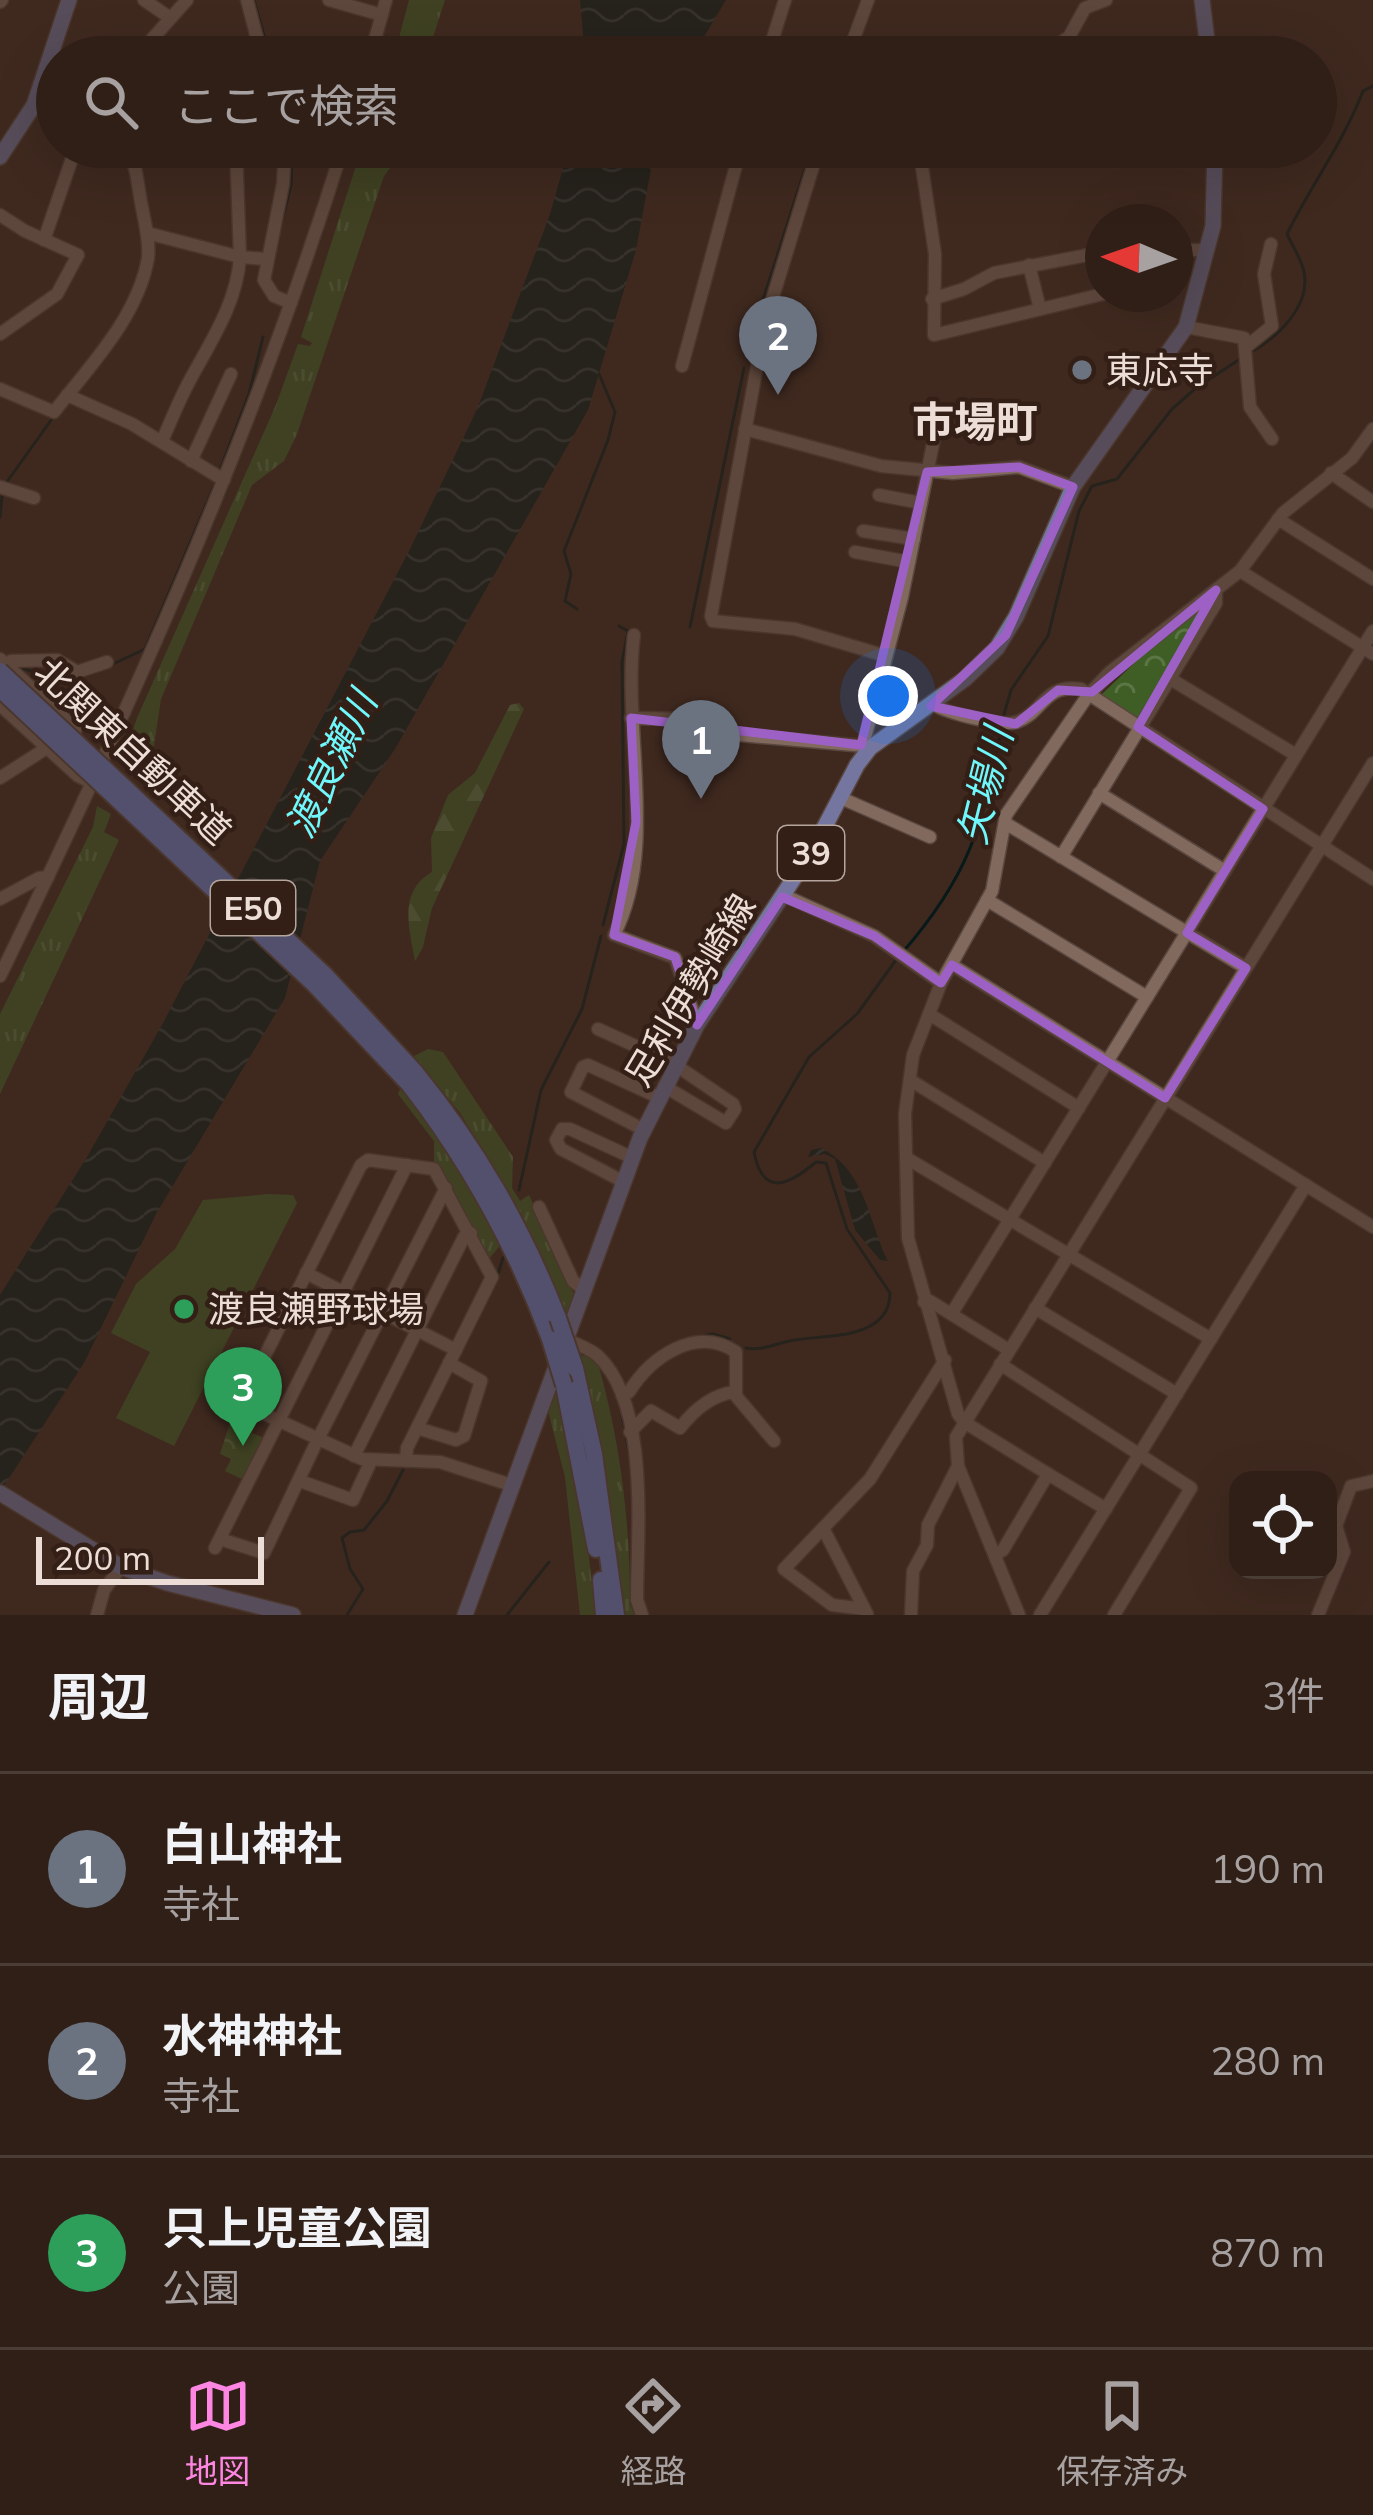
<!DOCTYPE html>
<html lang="ja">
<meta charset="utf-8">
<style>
:root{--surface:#2f1f17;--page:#3b2c24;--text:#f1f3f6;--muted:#a7a2a1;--line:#4a3d36;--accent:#fd86e2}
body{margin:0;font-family:Mulish,"Noto Sans JP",sans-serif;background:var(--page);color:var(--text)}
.controls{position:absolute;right:36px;bottom:36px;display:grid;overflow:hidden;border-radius:24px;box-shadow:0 12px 48px #0002}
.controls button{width:108px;height:108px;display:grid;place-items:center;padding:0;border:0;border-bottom:3px solid var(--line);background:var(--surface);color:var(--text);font:60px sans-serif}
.compass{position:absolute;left:1085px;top:204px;width:108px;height:108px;border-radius:50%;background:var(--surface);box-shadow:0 12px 48px #0002;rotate:272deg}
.scale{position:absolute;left:36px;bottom:30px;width:228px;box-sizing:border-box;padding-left:12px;border:6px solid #ecded7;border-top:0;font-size:33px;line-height:42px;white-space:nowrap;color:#ecded7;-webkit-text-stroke:9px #341f16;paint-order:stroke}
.you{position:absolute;left:888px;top:696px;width:42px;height:42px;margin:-30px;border:9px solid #fff;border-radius:50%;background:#1a73e8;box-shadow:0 0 0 18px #1a73e833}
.badge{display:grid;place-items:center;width:78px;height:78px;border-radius:50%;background:var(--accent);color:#fff;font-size:39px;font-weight:700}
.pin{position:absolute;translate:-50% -99px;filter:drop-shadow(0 3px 6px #0008)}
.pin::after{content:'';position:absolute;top:63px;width:42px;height:36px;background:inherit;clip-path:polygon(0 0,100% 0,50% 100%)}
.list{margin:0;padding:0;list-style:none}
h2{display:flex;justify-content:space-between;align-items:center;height:156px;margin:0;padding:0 48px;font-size:51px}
h2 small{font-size:39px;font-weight:400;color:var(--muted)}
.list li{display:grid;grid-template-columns:78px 1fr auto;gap:36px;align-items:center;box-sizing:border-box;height:192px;padding:0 48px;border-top:3px solid var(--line)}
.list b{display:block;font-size:45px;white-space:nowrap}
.list p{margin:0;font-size:39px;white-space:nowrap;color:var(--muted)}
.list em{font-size:39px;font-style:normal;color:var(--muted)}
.icon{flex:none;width:66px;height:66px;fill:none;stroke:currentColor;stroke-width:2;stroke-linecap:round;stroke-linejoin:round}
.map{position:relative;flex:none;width:1373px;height:1615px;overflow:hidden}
.search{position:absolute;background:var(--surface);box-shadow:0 12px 48px #0002;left:36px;right:36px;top:36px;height:132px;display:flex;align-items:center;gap:30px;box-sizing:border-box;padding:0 42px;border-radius:66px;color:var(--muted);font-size:45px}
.sheet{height:732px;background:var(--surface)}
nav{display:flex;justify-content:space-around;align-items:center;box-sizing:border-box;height:168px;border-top:3px solid var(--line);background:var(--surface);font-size:33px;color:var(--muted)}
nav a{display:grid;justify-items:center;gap:6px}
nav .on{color:var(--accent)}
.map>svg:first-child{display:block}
</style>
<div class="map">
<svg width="1373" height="1615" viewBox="0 0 1373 1615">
<defs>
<pattern id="grass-tufts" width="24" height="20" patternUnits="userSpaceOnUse" patternTransform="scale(3)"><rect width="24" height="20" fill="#3f5e26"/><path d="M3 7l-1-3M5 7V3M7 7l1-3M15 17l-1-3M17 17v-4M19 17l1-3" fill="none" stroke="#5b7545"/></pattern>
<pattern id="forest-firs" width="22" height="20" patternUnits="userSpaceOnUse" patternTransform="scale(3)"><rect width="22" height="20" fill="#3f5e26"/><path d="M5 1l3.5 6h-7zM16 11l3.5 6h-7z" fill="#5b7545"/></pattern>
<pattern id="park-crowns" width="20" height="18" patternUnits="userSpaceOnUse" patternTransform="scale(3)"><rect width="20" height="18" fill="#3f5e26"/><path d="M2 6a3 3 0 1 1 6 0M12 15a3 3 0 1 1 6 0" fill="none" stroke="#5b7545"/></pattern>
<pattern id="water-waves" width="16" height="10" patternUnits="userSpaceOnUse" patternTransform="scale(3)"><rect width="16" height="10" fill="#08191a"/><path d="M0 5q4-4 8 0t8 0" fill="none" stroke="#2c3a3b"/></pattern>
</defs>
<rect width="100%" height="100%" fill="#3f291f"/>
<g fill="url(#grass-tufts)">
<polygon points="409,0 445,0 433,37 421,57 394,57"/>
<polygon points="369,147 406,147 384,176 297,434 284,461 252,485 161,699 150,772 135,763 132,769 121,764 137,718 276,405 298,344 310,346 312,343 301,337 356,166"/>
<polygon points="97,806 111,814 104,832 119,840 0,1094 0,1014 93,827"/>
<polygon points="428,1049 443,1052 513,1157 512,1188 520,1201 529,1195 574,1294 567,1316 523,1217 494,1167 460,1113 414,1056"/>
<polygon points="401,1087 457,1164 501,1244 489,1259 434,1162 434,1141 398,1094"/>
<path d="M588 1355 599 1367C621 1446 630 1523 630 1604L634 1615H625L602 1449 580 1356Z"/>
<polygon points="557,1387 584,1518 596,1615 580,1615 565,1477 548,1411"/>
</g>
<path fill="url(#forest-firs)" d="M519 703 524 709 432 908 423 947 415 961C409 927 398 892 432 872L431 838 448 795 475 773 510 705Z"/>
<g fill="url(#park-crowns)">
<polygon points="1207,603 1211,605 1140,718 1136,719 1101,695 1167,632"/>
<polygon points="239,1409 259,1418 252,1433 266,1439 247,1478 242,1479 225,1471 231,1459 220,1454 234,1410"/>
</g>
<polygon fill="#3f5e26" points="269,1194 293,1195 297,1203 174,1446 116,1418 150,1352 111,1333 136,1284 175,1249 203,1200"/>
<g fill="url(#water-waves)">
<polygon points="580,0 726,0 692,57 585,57"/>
<polygon points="569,147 655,147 636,250 588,410 395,749 320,861 285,998 156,1214 84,1363 0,1492 0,1295 87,1157 163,1023 411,547 478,407 550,214"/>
<path d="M821 1148C866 1170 869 1224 888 1261L880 1260 855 1230 835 1159 825 1154 808 1157 811 1150Z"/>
</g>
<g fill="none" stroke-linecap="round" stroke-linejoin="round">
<g stroke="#08191a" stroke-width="3">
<polyline points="254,0 270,57"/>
<polyline points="845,44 862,0"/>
<polyline points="278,237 291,185 292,147"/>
<polyline points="762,303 812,147"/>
<path d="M1251 352C1278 337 1311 306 1304 272 1301 258 1293 247 1287 234 1311 185 1343 143 1363 91L1373 86"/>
<polyline points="220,470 249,394 263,337"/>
<polyline points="4,486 54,416"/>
<polyline points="0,517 2,495"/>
<polyline points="577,609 565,601 571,574 564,551 608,440 615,412 599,374"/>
<polyline points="690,627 744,368"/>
<polyline points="109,666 145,649 217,479"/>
<path d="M19 667C45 676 67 684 95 672"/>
<polyline points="1002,721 1011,690 1048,636 1079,511 1092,486 1117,479 1172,409 1196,388 1243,357"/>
<polyline points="603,925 624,844 622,662 628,631 619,626"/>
<path d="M902 953C969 876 982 828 1001 730"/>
<polyline points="519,1190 541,1090 582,1009 601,936"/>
<polyline points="498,1274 503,1258"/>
<polyline points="696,1337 713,1334 730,1339"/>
<path d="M746 1348C763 1351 777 1343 794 1340 825 1335 890 1340 890 1293L847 1229 826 1163 816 1162C790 1184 763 1199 754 1152L809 1057 857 1014 896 960"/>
<polyline points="648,1361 664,1349"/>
<polyline points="622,1415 629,1452"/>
<polyline points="347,1615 363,1589 350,1569 342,1538 350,1532 364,1530 387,1501 403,1470"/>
<polyline points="507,1615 549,1562"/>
</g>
<defs>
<g id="minor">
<polyline points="144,0 169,17"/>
<polyline points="247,0 262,57"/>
<polyline points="329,0 382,15"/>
<polyline points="0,2 2,0"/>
<polyline points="136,57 187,0"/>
<polyline points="370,57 386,0"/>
<polyline points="767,57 785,0"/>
<polyline points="847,57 868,0"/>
<polyline points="1040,57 1069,37 1085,8 1106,0"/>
<polyline points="285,147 283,184 264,280 274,296 291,303"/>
<polyline points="819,147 765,323 711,616 713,621 795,629 886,656"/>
<polyline points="919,147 935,254 934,335 1103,294"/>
<polyline points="0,215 25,231 78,255 57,294 0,334"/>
<polyline points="147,233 240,257 236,147"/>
<polyline points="44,240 76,147"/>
<polyline points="1175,250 1208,250"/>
<polyline points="1029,265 1040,309"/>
<polyline points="932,299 964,289 994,273 1103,252"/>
<polyline points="1186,327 1244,338 1250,407 1272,439"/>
<polyline points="1246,347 1272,326 1264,274 1271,244"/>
<polyline points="682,366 741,147"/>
<path d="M0 389 54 412C89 367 138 317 148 258 150 240 144 220 141 202 137 181 137 166 127 147"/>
<polyline points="67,395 132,424 224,480"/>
<polyline points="745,429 881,466 953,473 1019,467 1073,487"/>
<path d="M162 441C171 421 179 400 190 380 211 341 237 303 240 257L265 259"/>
<polyline points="191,461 231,374"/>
<polyline points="1331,473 1373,502"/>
<polyline points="0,487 34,498"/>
<polyline points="879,495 921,503"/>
<polyline points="1278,519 1373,579"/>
<polyline points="863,531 914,539"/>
<polyline points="855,552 909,562"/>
<polyline points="1240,571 1373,654"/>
<path d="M634 635C622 729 659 848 614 935L675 958 697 1025"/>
<polyline points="0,659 76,729 0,778"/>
<polyline points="11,661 57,660 77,672 107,662"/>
<polyline points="1169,678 1296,755"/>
<path d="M933 704C947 713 1000 727 1016 722 1043 714 1043 683 1081 689L1373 879"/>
<polyline points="0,705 78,776 92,783"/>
<polyline points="631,718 702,719 740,735 865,746"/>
<polyline points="863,745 902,597 935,434"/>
<polyline points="1099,793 1225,871"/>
<polyline points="841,798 930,837"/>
<polyline points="1005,823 1246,968"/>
<polyline points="1061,857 1216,603 1216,590"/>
<polyline points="783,895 874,936 941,983"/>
<polyline points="0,899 39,878 48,877"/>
<polyline points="987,900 1147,997"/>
<polyline points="952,965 1373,1227"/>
<path d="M0 976C131 707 254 433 343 147"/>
<polyline points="929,1014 1079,1108"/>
<polyline points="598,1029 671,1062 733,1104 735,1109 726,1123 664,1086"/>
<polyline points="910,1080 1045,1163"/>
<polyline points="644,1130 571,1092 583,1067 588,1065 658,1097"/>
<polyline points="908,1159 1211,1339"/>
<polyline points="624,1182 561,1149 556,1140 562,1129 570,1129 633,1158"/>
<polyline points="539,1207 573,1281 584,1290"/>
<polyline points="306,1273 456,1350"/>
<polyline points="924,1302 930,1301 1009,1350"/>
<polyline points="1035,1308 1177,1394"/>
<polyline points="952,1313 1373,631"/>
<path d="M565 1339C576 1344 589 1348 598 1356 650 1405 637 1534 637 1600L642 1615"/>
<polyline points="1000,1364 1191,1488 1114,1615"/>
<path d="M622 1395 629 1392C651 1357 696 1325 736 1352V1396L774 1441"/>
<polyline points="417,1428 456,1440 464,1436 481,1381 449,1363"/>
<path d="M630 1432 651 1411 680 1428C694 1410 711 1395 734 1392"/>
<polyline points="354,1456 464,1237 471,1233"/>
<polyline points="406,1461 407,1448 492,1277 434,1169 368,1160 361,1165 241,1403 362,1459 440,1462 511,1485"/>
<polyline points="1048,1474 964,1422 958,1414 908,1238 905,1114 913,1055 941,983 992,891 1006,815 1089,694 1110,672 1240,571 1283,513 1352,458 1373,429"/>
<polyline points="300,1481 353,1500 371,1461"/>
<polyline points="824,1530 867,1614"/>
<polyline points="220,1539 264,1553 318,1439 446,1188"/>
<polyline points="215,1548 407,1165"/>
<polyline points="995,1555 1003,1550 1048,1474 1106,1509"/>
<polyline points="864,1609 832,1605 784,1569 870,1479 945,1360"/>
<polyline points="97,1615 104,1590 121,1567"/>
<polyline points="911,1615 913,1571 927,1545 928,1525 958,1466"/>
<polyline points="1019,1615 958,1466 956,1437 1373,763"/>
<polyline points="1040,1615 1306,1185"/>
<polyline points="1318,1615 1344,1552 1336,1526 1351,1486 1373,1481"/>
</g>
<g id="major">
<polyline points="1202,0 1209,57"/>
<polyline points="0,157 34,105 69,0"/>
<polyline points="0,1493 121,1567 167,1583 293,1615"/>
<polyline points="465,1615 640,1138 697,1025 812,851 857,765 870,748 965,679 997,648 1016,617 1073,487 1186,327 1213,226 1215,147"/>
</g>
<g id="highway">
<path d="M415 1072C477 1148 522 1226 558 1318"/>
<path d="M409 1084C470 1163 515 1245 550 1339"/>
<polyline points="575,1368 594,1454 616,1615"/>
<polyline points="564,1385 596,1549"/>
<polyline points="601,1580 604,1615"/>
</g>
</defs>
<use href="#minor" stroke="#59463e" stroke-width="15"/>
<use href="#major" stroke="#59463e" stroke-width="18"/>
<use href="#highway" stroke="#59463e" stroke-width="20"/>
<use href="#minor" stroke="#82695d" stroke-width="12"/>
<use href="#major" stroke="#7476a0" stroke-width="15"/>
<use href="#highway" stroke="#6a7fcd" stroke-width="16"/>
<defs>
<g id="highway-bridge">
<polyline points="0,671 324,974 415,1072"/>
<polyline points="0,689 315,985 409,1084"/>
<polyline points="558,1318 575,1368"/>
<polyline points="550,1339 564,1385"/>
</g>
</defs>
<use href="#highway-bridge" stroke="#59463e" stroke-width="20" stroke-linecap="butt"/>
<use href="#highway-bridge" stroke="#6a7fcd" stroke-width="16"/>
</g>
<path d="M0 0H1373V1615H0ZM1019 467 1073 487 1006 635 931 706 1016 724 1058 690 1092 692 1216 590 1138 727 1263 809 1187 933 1246 968 1165 1098 952 965 941 983 874 936 782 897 697 1025 675 957 614 935 636 822 631 718 861 745 927 472Z" fill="#3f291f" fill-opacity=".55" fill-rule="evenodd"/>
<path fill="none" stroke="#9d61c6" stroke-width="9" stroke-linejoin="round" d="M1019 467 1073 487 1006 635 931 706 1016 724 1058 690 1092 692 1216 590 1138 727 1263 809 1187 933 1246 968 1165 1098 952 965 941 983 874 936 782 897 697 1025 675 957 614 935 636 822 631 718 861 745 927 472Z"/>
<circle fill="#6b7280" stroke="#341f16" stroke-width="4.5" cx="1082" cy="370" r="12"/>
<circle fill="#2e9e5b" stroke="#341f16" stroke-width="4.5" cx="184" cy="1309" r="12"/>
<g text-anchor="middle" stroke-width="9" stroke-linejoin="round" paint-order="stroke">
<g fill="#341f16" stroke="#b5a59d" stroke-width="3">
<rect x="778" y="826" width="66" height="54" rx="9"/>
<rect x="211" y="881" width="84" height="54" rx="9"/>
</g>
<g font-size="33" font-weight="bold" fill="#ecded7">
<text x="811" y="865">39</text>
<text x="253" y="920">E50</text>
</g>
<g font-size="36" fill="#ecded7" stroke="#341f16" text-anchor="start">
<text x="1106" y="383">東応寺</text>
<text x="208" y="1322">渡良瀬野球場</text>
</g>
<g font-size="36" fill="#ecded7" stroke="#341f16">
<text transform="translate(133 751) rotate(43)" y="13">北関東自動車道</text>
<text transform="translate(690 990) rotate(-59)" y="13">足利伊勢崎線</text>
</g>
<g font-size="39" font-style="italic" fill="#6ff7fc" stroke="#341f16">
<text transform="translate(331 764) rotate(-64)" y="14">渡良瀬川</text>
<text transform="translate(985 786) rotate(-76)" y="14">矢場川</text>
</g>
<g font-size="42" font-weight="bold" fill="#ecded7" stroke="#341f16">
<text x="975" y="437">市場町</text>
</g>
</g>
</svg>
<div class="controls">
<button><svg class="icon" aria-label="locate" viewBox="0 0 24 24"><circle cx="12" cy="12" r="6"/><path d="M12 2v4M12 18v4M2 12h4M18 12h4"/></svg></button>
</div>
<svg class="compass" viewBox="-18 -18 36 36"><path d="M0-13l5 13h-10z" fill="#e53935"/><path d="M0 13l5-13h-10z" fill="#a7a2a1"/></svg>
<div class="scale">200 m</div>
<div class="you"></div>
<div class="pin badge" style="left:701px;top:799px;background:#6b7280">1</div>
<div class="pin badge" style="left:778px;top:395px;background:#6b7280">2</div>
<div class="pin badge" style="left:243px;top:1446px;background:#2e9e5b">3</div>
<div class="search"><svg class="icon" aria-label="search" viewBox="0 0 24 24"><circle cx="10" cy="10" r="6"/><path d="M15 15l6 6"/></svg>ここで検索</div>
</div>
<section class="sheet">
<h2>周辺<small>3件</small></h2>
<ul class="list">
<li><span class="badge" style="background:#6b7280">1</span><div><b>白山神社</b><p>寺社</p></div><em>190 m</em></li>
<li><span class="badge" style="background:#6b7280">2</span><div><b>水神神社</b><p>寺社</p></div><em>280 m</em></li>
<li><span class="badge" style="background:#2e9e5b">3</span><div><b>只上児童公園</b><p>公園</p></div><em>870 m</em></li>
</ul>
</section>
<nav>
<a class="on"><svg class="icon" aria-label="map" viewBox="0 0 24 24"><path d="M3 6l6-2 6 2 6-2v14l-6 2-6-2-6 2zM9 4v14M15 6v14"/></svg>地図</a>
<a><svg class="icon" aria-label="directions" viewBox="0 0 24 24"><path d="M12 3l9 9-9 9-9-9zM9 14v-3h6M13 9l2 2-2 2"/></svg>経路</a>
<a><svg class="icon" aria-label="saved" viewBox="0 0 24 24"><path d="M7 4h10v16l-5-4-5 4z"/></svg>保存済み</a>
</nav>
